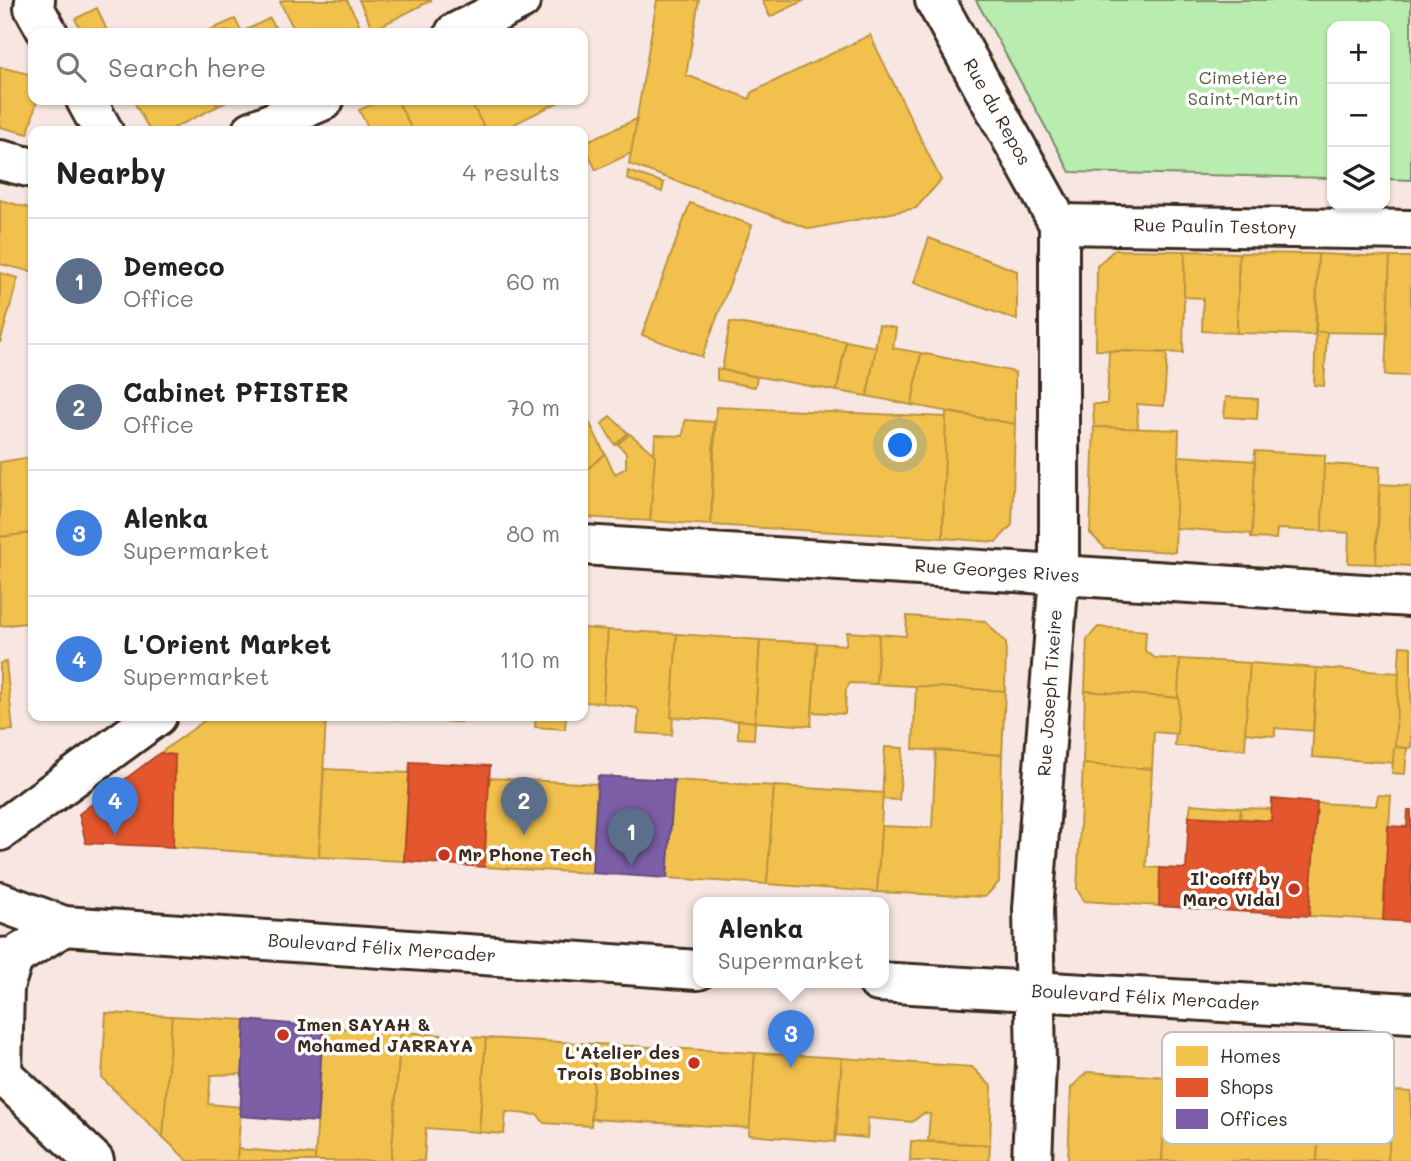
<!DOCTYPE html>
<meta charset="utf-8">
<style>
:root{--surface:#fff;--page:#f2f2f2;--text:#222;--muted:#767676;--line:#e0e0e0;--accent:#1a73e8}
body{margin:0;font-family:Mali,sans-serif;background:var(--page);color:var(--text)}
.controls{position:absolute;right:21px;top:21px;display:grid;overflow:hidden;border-radius:14px;box-shadow:0 2px 5px #0004}
.controls button{width:63px;height:63px;display:grid;place-items:center;padding:0;border:0;border-bottom:2px solid var(--line);background:var(--surface);color:var(--text);font:35px sans-serif}
.you{position:absolute;left:901px;top:446px;width:24px;height:24px;margin:-18px;border:5px solid #fff;border-radius:50%;background:#1a73e8;box-shadow:0 0 0 10px #1a73e833}
.badge{display:grid;place-items:center;width:46px;height:46px;border-radius:50%;background:var(--accent);color:#fff;font-size:23px;font-weight:700}
.pin{position:absolute;translate:-50% -58px;filter:drop-shadow(0 2px 4px #0008)}
.pin::after{content:'';position:absolute;top:37px;width:24px;height:21px;background:inherit;clip-path:polygon(0 0,100% 0,50% 100%)}
.popup{position:absolute;left:693px;top:897px;width:196px;height:91px;box-sizing:border-box;display:grid;place-content:center;border-radius:14px;background:var(--surface);filter:drop-shadow(0 2px 5px #0005);font-size:23px;white-space:nowrap;color:var(--muted)}
.popup b{font-size:26px;color:var(--text)}
.popup::after{content:'';position:absolute;left:50%;top:100%;margin-left:-14px;border:14px solid transparent;border-top-color:var(--surface)}
.list{margin:0;padding:0;list-style:none}
h2{display:flex;justify-content:space-between;align-items:center;height:91px;margin:0;padding:0 28px;font-size:30px}
h2 small{font-size:23px;font-weight:400;color:var(--muted)}
.list li{display:grid;grid-template-columns:46px 1fr auto;gap:21px;align-items:center;box-sizing:border-box;height:126px;padding:0 28px;border-top:2px solid var(--line)}
.list b{display:block;font-size:26px;white-space:nowrap}
.list p{margin:0;font-size:23px;white-space:nowrap;color:var(--muted)}
.list em{font-size:23px;font-style:normal;color:var(--muted)}
.icon{flex:none;width:38px;height:38px;fill:none;stroke:currentColor;stroke-width:2;stroke-linecap:round;stroke-linejoin:round}
.map{position:relative;flex:none;width:1411px;height:1161px;overflow:hidden}
.search{position:absolute;background:var(--surface);box-shadow:0 2px 5px #0004;left:28px;top:28px;width:560px;height:77px;display:flex;align-items:center;gap:18px;box-sizing:border-box;padding:0 24px;border-radius:14px;color:var(--muted);font-size:26px}
.panel{position:absolute;background:var(--surface);box-shadow:0 2px 5px #0004;left:28px;top:126px;width:560px;height:595px;border-radius:14px}
.map>svg:first-child{display:block}
</style>
<div class="map">
<svg width="1411" height="1161" viewBox="0 0 1411 1161">
<rect width="100%" height="100%" fill="#f7e6e1"/>
<filter id="ink" filterUnits="userSpaceOnUse"><feTurbulence type="fractalNoise" baseFrequency=".0143" numOctaves="2"/><feDisplacementMap in="SourceGraphic" scale="14" xChannelSelector="R" yChannelSelector="G"/><feConvolveMatrix kernelMatrix="1 2 1 2 8 2 1 2 1" color-interpolation-filters="sRGB"/></filter>
<g filter="url(#ink)">
<polygon fill="#b8edaf" stroke="#7a8c66" stroke-width="2" points="976,0 1411,0 1411,180 1385,179 1385,26 1332,26 1332,178 1070,172"/>
<g fill="#f2c14e" stroke="#bb9440" stroke-width="2">
<polygon points="284,0 347,0 364,33 296,33 280,2"/>
<polygon points="359,0 432,0 373,30"/>
<polygon points="657,0 699,0 686,75 750,99 752,92 870,35 941,180 916,208 810,229 629,164"/>
<polygon points="762,0 805,0 770,17"/>
<polygon points="97,8 108,33 83,33 75,19"/>
<polygon points="270,18 278,33 208,31 235,19 242,32"/>
<polygon points="0,67 33,75 33,100 37,100 28,134 0,127"/>
<polygon points="133,100 215,100 218,106 168,131 150,131"/>
<polygon points="215,100 231,100 218,106"/>
<polygon points="382,100 397,100 413,131 370,131 359,110"/>
<polygon points="397,100 470,100 486,131 413,131"/>
<polygon points="470,100 560,100 561,101 500,131 486,131"/>
<polygon points="637,119 631,153 596,170 583,143"/>
<polygon points="628,171 664,183 662,192 627,179"/>
<polygon points="0,200 33,209 33,272 0,264"/>
<polygon points="690,203 752,225 702,357 642,335"/>
<polygon points="929,238 1017,271 1017,320 914,283"/>
<polygon points="1114,250 1185,251 1183,353 1096,350 1097,266"/>
<polygon points="1185,251 1239,253 1237,333 1202,331 1203,298 1184,297"/>
<polygon points="1239,253 1318,254 1315,335 1237,333"/>
<polygon points="1318,254 1390,257 1387,333 1316,332"/>
<polygon points="1390,257 1411,257 1411,376 1385,375"/>
<polygon points="0,273 18,278 0,343"/>
<polygon points="730,322 846,341 837,391 722,370"/>
<polygon points="879,325 896,328 893,348 921,353 912,405 867,396"/>
<polygon points="1316,332 1327,332 1324,386 1314,385"/>
<polygon points="846,341 876,347 867,396 837,391"/>
<polygon points="1109,351 1167,353 1164,406 1137,404 1138,429 1094,427 1093,404 1107,404"/>
<polygon points="921,353 1015,372 1015,424 912,405"/>
<polygon points="717,369 757,377 755,387 717,380"/>
<polygon points="1226,397 1258,399 1257,419 1224,417"/>
<polygon points="716,407 946,417 943,538 711,525"/>
<polygon points="584,412 605,454 583,473 583,413"/>
<polygon points="946,412 1015,424 1012,525 996,542 943,538"/>
<polygon points="610,416 628,433 615,445 602,424"/>
<polygon points="685,420 714,422 711,525 650,521 655,435 683,436"/>
<polygon points="1094,427 1179,430 1175,552 1105,548 1090,533"/>
<polygon points="630,434 655,455 650,521 583,517 583,473 605,454 615,474 626,468 626,453 618,444"/>
<polygon points="1255,451 1325,455 1322,531 1277,529 1276,539 1251,538"/>
<polygon points="1179,456 1255,461 1252,534 1175,528"/>
<polygon points="32,457 33,533 0,537 0,462"/>
<polygon points="1324,464 1380,467 1376,564 1348,563 1349,533 1322,531"/>
<polygon points="1380,484 1411,486 1411,566 1376,564"/>
<polygon points="33,533 33,622 0,626 0,537"/>
<polygon points="907,616 985,621 1006,643 1005,691 876,684 879,634 906,636"/>
<polygon points="1098,627 1146,631 1145,651 1155,658 1180,659 1179,698 1085,691 1087,639"/>
<polygon points="583,628 608,630 603,703 583,702"/>
<polygon points="608,630 677,634 672,735 637,733 639,711 636,708 603,703"/>
<polygon points="847,632 879,634 876,684 850,683 846,689 845,714 812,712 817,643 846,645"/>
<polygon points="677,634 760,640 755,722 671,717"/>
<polygon points="760,640 817,643 811,726 755,722"/>
<polygon points="1400,646 1411,647 1411,748 1394,747"/>
<polygon points="1180,659 1250,663 1245,749 1175,746"/>
<polygon points="6,662 13,730 0,731 0,663"/>
<polygon points="1250,663 1317,668 1313,731 1275,728 1275,736 1245,733"/>
<polygon points="1317,668 1399,673 1394,763 1312,757"/>
<polygon points="916,686 1005,691 1002,755 913,749"/>
<polygon points="1085,691 1179,698 1177,734 1154,732 1152,769 1083,764"/>
<polygon points="211,716 326,716 319,857 173,847 175,755 160,753"/>
<polygon points="383,716 461,716 460,722 383,718"/>
<polygon points="536,716 566,716 565,729 535,727"/>
<polygon points="738,720 755,722 754,739 738,738"/>
<polygon points="885,747 903,748 899,800 882,799"/>
<polygon points="1394,747 1407,748 1405,774 1392,773"/>
<polygon points="936,750 1002,755 999,882 985,897 877,892 881,826 932,828"/>
<polygon points="1083,764 1152,769 1146,867 1160,868 1159,906 1084,901 1077,889"/>
<polygon points="324,769 409,773 404,861 319,857"/>
<polygon points="489,778 597,784 592,873 484,867"/>
<polygon points="674,780 774,786 767,884 667,878"/>
<polygon points="774,786 883,793 877,892 767,884"/>
<polygon points="1378,795 1391,796 1383,920 1309,916 1317,803 1376,806"/>
<polygon points="1191,804 1241,808 1240,818 1189,816"/>
<polygon points="1241,808 1272,809 1271,821 1240,818"/>
<polygon points="106,1013 172,1016 163,1137 102,1078"/>
<polygon points="172,1016 245,1020 243,1074 211,1075 208,1104 241,1107 237,1161 188,1161 163,1137"/>
<polygon points="323,1027 401,1032 391,1161 315,1161"/>
<polygon points="401,1032 486,1038 479,1132 426,1128 424,1161 391,1161"/>
<polygon points="486,1038 596,1044 591,1126 544,1123 538,1115 506,1112 504,1134 479,1132"/>
<polygon points="596,1044 755,1053 750,1128 591,1119"/>
<polygon points="755,1053 842,1058 835,1142 749,1135"/>
<polygon points="842,1058 972,1067 992,1087 990,1145 928,1141 930,1114 924,1113 912,1122 868,1118 867,1138 836,1135"/>
<polygon points="1087,1072 1167,1077 1162,1161 1068,1161 1071,1088"/>
<polygon points="1167,1077 1322,1086 1317,1161 1162,1161"/>
<polygon points="1322,1086 1393,1091 1388,1161 1317,1161"/>
<polygon points="1393,1091 1411,1092 1411,1161 1388,1161"/>
<polygon points="911,1141 990,1145 989,1161 910,1161"/>
<polygon points="238,1149 315,1155 315,1161 237,1161"/>
</g>
<g fill="#e4572e" stroke="#b14a29" stroke-width="2">
<polygon points="160,753 175,755 173,847 86,843 79,814"/>
<polygon points="410,762 490,766 484,867 404,861"/>
<polygon points="1272,799 1317,803 1309,916 1159,906 1160,868 1186,869 1189,816 1271,821"/>
<polygon points="1408,810 1411,810 1411,922 1383,920 1388,826 1407,827"/>
</g>
<g fill="#7b5ea7" stroke="#684e7e" stroke-width="2">
<polygon points="598,776 674,780 667,878 592,873"/>
<polygon points="245,1020 323,1027 317,1122 240,1116"/>
</g>
<g fill="none" stroke-linecap="round" stroke-linejoin="round">
<defs>
<g id="minor">
<polyline points="35,0 34,8 48,33"/>
<path id="s1" d="M935 0 1059 224V576L1033 909 1036 1063 1032 1161"/>
<polyline points="455,33 521,0"/>
<polyline points="86,100 103,131"/>
<polyline points="252,131 324,100"/>
<polyline points="0,160 33,168"/>
<path id="s2" d="M1059 224 1411 230"/>
<path id="s3" d="M583 545 1411 597"/>
<polyline points="0,831 157,716"/>
<polyline points="0,1072 94,1161"/>
<polyline points="2,1074 4,986 14,957"/>
</g>
<g id="secondary">
<path id="s4" d="M0 902 64 926 698 970"/>
<polyline points="0,958 14,957 64,926"/>
<path id="s5" d="M878 982 1411 1013"/>
</g>
</defs>
<use href="#minor" stroke="#3b2a1e" stroke-width="44"/>
<use href="#secondary" stroke="#3b2a1e" stroke-width="44"/>
<use href="#minor" stroke="#fff" stroke-width="38"/>
<use href="#secondary" stroke="#fff" stroke-width="38"/>
</g>
</g>
<g fill="#c8321e" stroke="#fff" stroke-width="2.5">
<circle cx="444" cy="855" r="7"/>
<circle cx="1294" cy="889" r="7"/>
<circle cx="283" cy="1035" r="7"/>
<circle cx="694" cy="1063" r="7"/>
</g>
<g text-anchor="middle" stroke-width="7" stroke-linejoin="round" paint-order="stroke">
<g font-size="18" fill="#5a5b42" stroke="#fff">
<text x="1243" y="84">Cimetière<tspan x="1243" dy="21">Saint-Martin</tspan></text>
</g>
<g font-size="18" fill="#3b2a1e" stroke="#fff">
<text dy="6" stroke="none"><textPath href="#s1" startOffset="128">Rue du Repos</textPath></text>
<text dy="6" stroke="none"><textPath href="#s2" startOffset="156">Rue Paulin Testory</textPath></text>
<text dy="6" stroke="none"><textPath href="#s3" startOffset="415">Rue Georges Rives</textPath></text>
<text transform="translate(1050 693) rotate(-86)" y="6">Rue Joseph Tixeire</text>
<text dy="6" stroke="none"><textPath href="#s4" startOffset="387">Boulevard Félix Mercader</textPath></text>
<text dy="6" stroke="none"><textPath href="#s5" startOffset="268">Boulevard Félix Mercader</textPath></text>
</g>
<g font-size="18" font-weight="bold" fill="#3b2a1e" stroke="#fff" text-anchor="start">
<text x="458" y="861">Mr Phone Tech</text>
<text x="1280" y="885" text-anchor="end">Il'coiff by<tspan x="1280" dy="21">Marc Vidal</tspan></text>
<text x="297" y="1031">Imen SAYAH &amp;<tspan x="297" dy="21">Mohamed JARRAYA</tspan></text>
<text x="680" y="1059" text-anchor="end">L'Atelier des<tspan x="680" dy="21">Trois Bobines</tspan></text>
</g>
</g>
<rect x="1162" y="1032" width="232" height="112" rx="10" fill="#fff" stroke="#c4bfbc" stroke-width="2"/>
<rect x="1176" y="1046" width="32" height="20" fill="#f2c14e"/>
<rect x="1176" y="1078" width="32" height="19" fill="#e4572e"/>
<rect x="1176" y="1109" width="32" height="20" fill="#7b5ea7"/>
<g font-size="19" fill="#3b2a1e">
<text x="1220" y="1063">Homes</text>
<text x="1220" y="1094">Shops</text>
<text x="1220" y="1126">Offices</text>
</g>
</svg>
<div class="controls">
<button>+</button>
<button>−</button>
<button><svg class="icon" aria-label="layers" viewBox="0 0 24 24"><path d="M12 4l9 5-9 5-9-5zM3 14l9 5 9-5"/></svg></button>
</div>
<div class="you"></div>
<div class="pin badge" style="left:631px;top:866px;background:#5c6f8a">1</div>
<div class="pin badge" style="left:524px;top:835px;background:#5c6f8a">2</div>
<div class="pin badge" style="left:791px;top:1068px;background:#3f7fe0">3</div>
<div class="popup"><b>Alenka</b>Supermarket</div>
<div class="pin badge" style="left:115px;top:835px;background:#3f7fe0">4</div>
<div class="search"><svg class="icon" aria-label="search" viewBox="0 0 24 24"><circle cx="10" cy="10" r="6"/><path d="M15 15l6 6"/></svg>Search here</div>
<section class="panel">
<h2>Nearby<small>4 results</small></h2>
<ul class="list">
<li><span class="badge" style="background:#5c6f8a">1</span><div><b>Demeco</b><p>Office</p></div><em>60 m</em></li>
<li><span class="badge" style="background:#5c6f8a">2</span><div><b>Cabinet PFISTER</b><p>Office</p></div><em>70 m</em></li>
<li><span class="badge" style="background:#3f7fe0">3</span><div><b>Alenka</b><p>Supermarket</p></div><em>80 m</em></li>
<li><span class="badge" style="background:#3f7fe0">4</span><div><b>L'Orient Market</b><p>Supermarket</p></div><em>110 m</em></li>
</ul>
</section>
</div>
